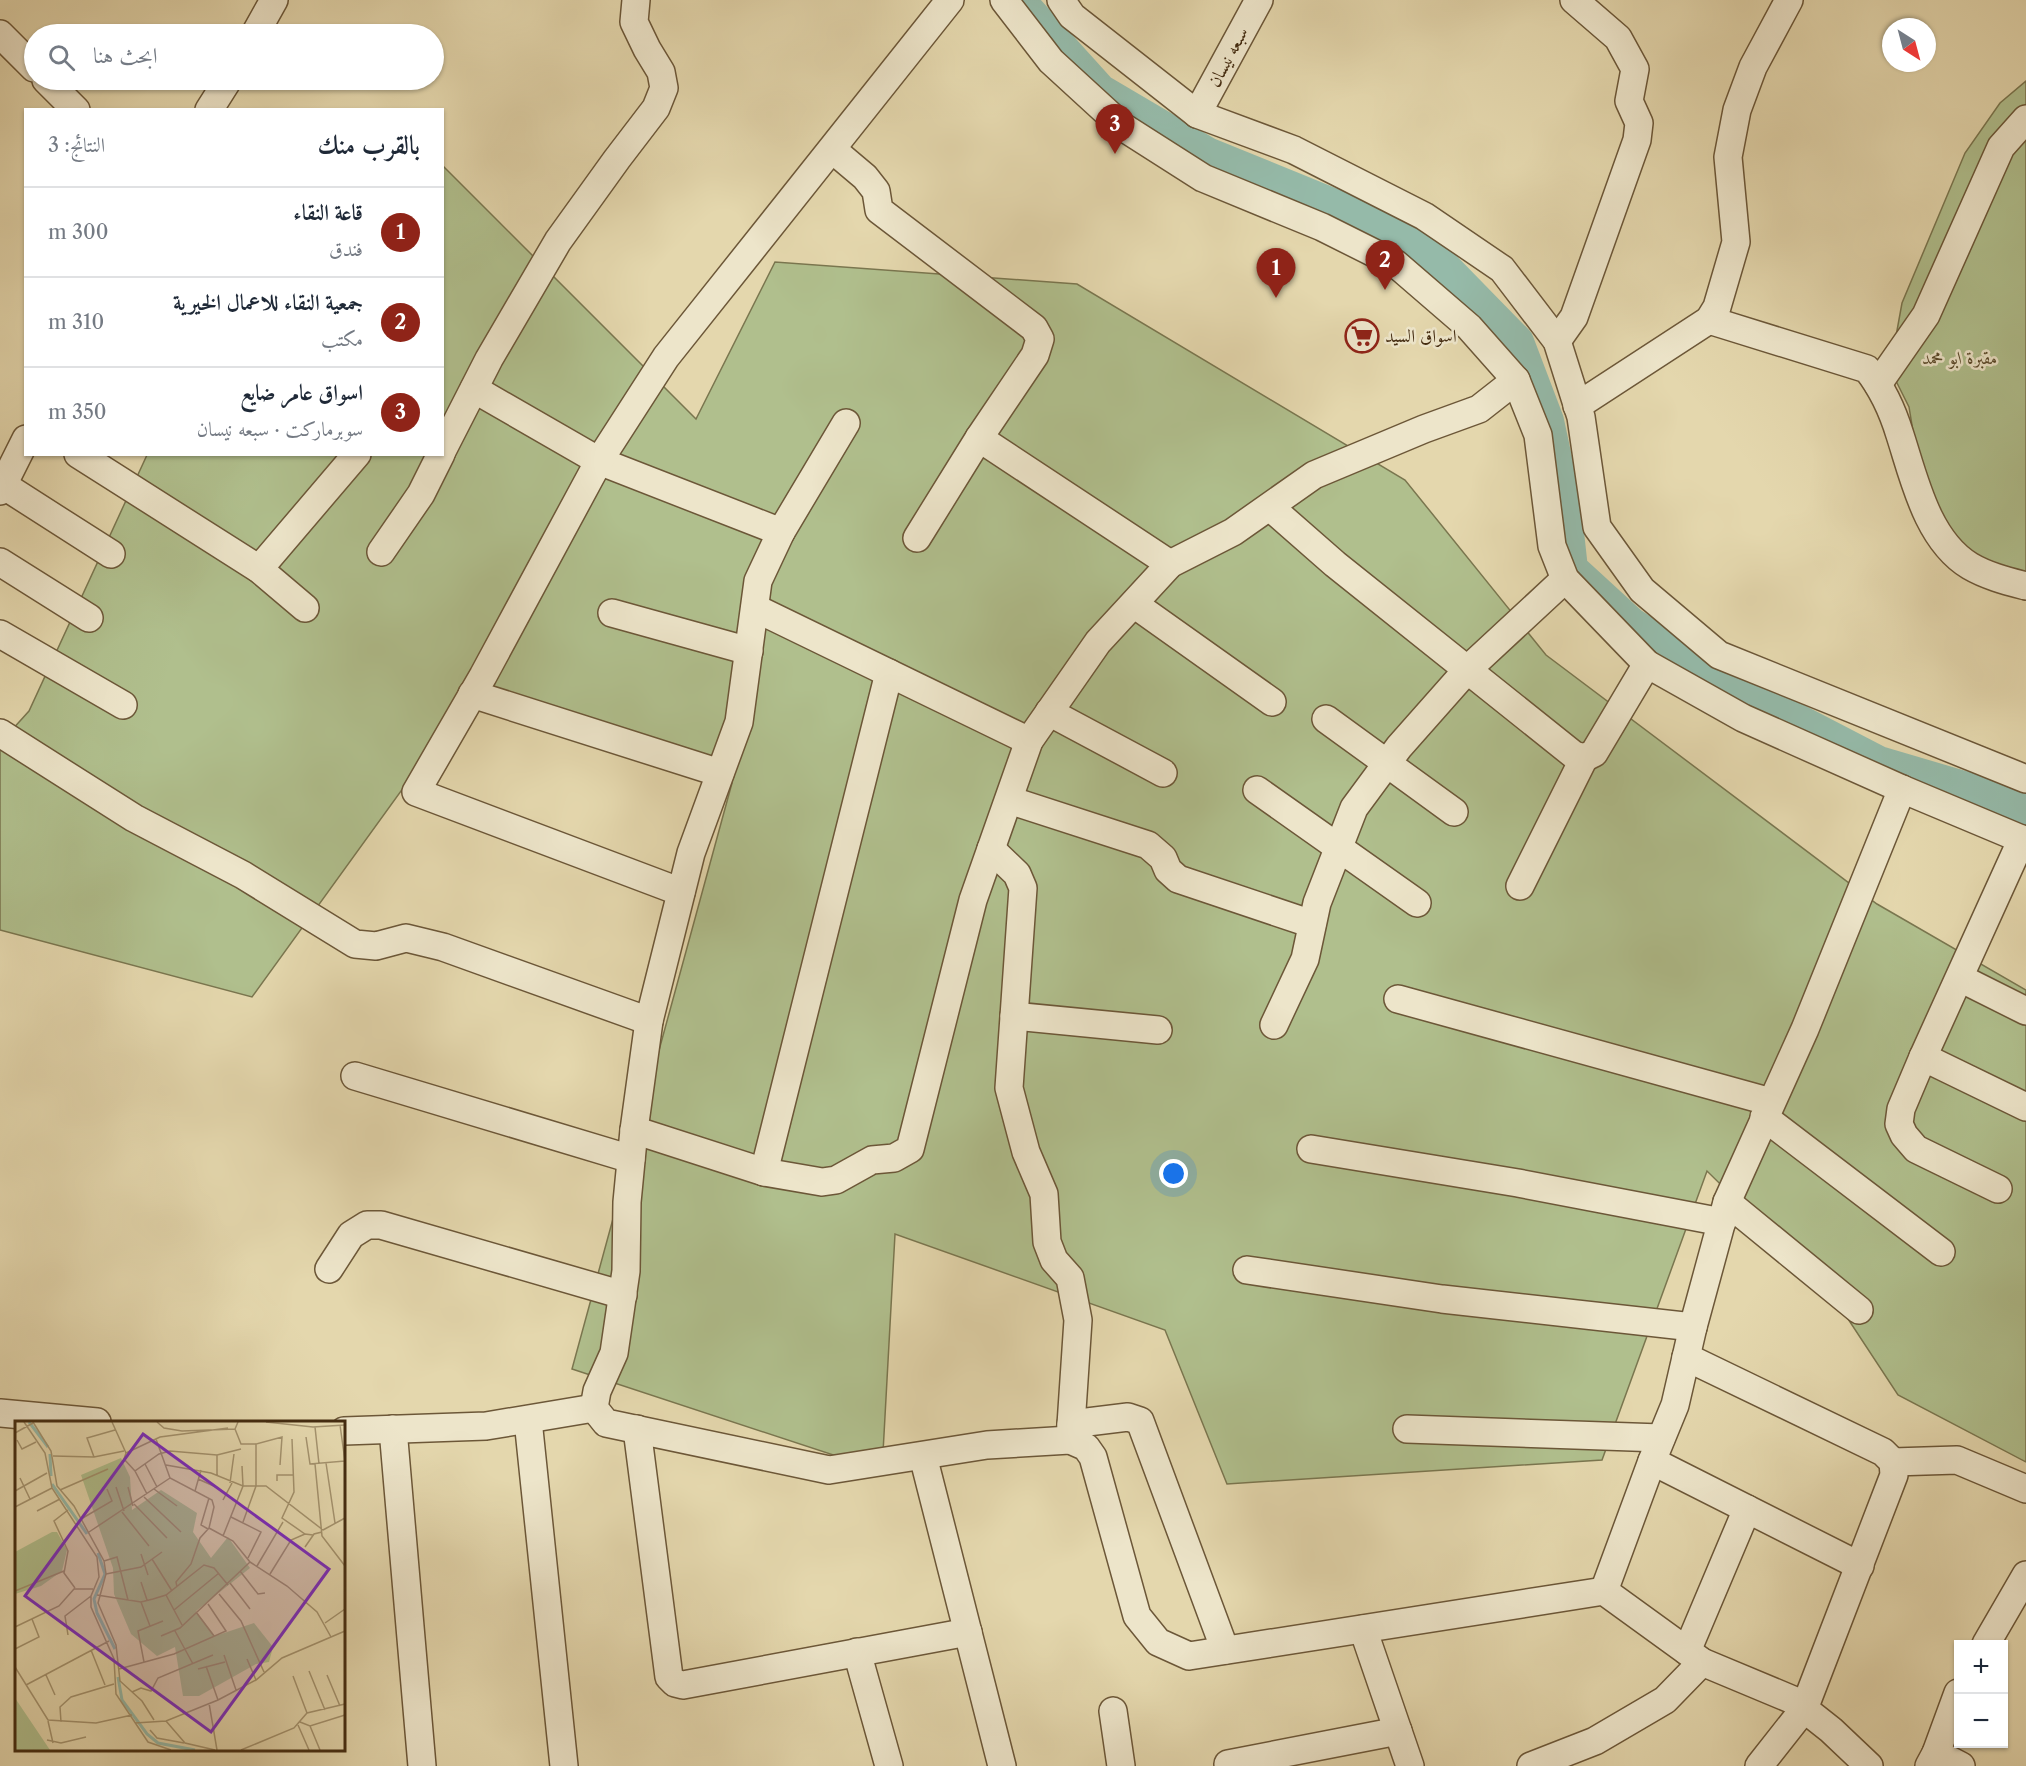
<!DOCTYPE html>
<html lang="ar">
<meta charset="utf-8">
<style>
:root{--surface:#fff;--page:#f2f2f3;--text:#1f2937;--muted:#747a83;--line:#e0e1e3;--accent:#8f2418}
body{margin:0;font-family:"Libre Caslon Text",Amiri,serif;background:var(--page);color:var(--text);direction:rtl}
.controls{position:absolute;right:18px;bottom:18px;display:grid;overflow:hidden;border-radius:0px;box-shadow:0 2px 4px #0004}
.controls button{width:54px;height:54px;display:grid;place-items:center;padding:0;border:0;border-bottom:2px solid var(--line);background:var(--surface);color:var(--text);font:30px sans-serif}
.compass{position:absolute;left:1882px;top:18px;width:54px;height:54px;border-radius:50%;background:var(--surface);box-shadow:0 2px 4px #0004;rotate:144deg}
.you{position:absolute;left:1174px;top:1174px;width:21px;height:21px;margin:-15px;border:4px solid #fff;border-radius:50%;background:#1a73e8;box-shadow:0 0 0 9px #1a73e833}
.badge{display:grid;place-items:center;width:39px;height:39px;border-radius:50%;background:var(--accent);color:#fff;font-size:20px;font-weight:700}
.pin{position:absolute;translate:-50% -50px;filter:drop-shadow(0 2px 3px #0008)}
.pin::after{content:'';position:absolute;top:32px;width:21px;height:18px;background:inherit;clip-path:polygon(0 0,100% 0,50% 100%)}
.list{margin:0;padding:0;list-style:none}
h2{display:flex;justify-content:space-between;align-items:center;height:78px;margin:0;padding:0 24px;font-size:26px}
h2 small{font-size:20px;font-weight:400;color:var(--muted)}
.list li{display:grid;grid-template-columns:39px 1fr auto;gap:18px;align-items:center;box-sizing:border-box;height:90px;padding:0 24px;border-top:2px solid var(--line)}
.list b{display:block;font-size:22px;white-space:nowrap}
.list p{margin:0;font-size:20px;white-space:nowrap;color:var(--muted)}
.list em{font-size:20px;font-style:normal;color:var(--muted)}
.icon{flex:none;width:33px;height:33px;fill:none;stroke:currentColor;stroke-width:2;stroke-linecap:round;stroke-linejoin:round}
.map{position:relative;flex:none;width:2026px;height:1766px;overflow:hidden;direction:ltr}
.search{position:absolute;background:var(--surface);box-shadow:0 2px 4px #0004;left:24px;top:24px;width:420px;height:66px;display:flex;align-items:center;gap:15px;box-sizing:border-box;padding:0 21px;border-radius:33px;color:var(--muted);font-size:22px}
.panel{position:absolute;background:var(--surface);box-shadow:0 2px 4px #0004;left:24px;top:108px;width:420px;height:348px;border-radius:0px;direction:rtl}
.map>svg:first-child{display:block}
</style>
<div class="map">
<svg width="2026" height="1766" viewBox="0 0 2026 1766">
<rect width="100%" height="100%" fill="#e4d7ad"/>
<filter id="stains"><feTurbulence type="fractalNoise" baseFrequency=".00333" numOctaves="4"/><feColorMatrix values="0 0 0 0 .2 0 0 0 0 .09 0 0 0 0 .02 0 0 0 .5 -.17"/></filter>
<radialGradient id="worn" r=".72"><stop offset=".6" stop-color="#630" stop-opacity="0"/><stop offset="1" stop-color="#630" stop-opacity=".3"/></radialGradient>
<g fill="#b0bf8d" stroke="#7a764f" stroke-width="1.5">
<polygon points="2026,81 2026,577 1966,551 1924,498 1909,407 1890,369 1902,303 1965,153 2000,103"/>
<polygon points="443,166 696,419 775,262 1077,284 1405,480 1546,655 1877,904 2026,990 2026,1462 1898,1395 1831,1293 1707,1171 1602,1460 1227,1484 1165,1330 895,1234 882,1471 572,1369 732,783 469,697 252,997 0,930 0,743 29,711 147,455 442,454"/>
</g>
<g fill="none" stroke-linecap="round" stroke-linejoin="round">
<polyline stroke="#95baa9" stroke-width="34" points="1018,0 1100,91 1207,154 1369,220 1426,249 1517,342 1547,421 1563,496 1571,569 1631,624 1715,678 1879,763 2011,802 2026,809"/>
<defs>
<g id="minor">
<polyline points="1004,0 1051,61 1123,127 1203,178 1322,227 1396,264 1469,327 1516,380 1538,435 1552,546 1565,579 1647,664 1743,718 1902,789 2026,841"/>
<polyline points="1061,0 1072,16 1197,114 1294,150 1424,216 1502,269 1557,341 1581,417 1597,527 1642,590 1719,655 2026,779"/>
<polyline points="0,34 34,68"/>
<polyline points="255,34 274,0"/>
<polyline points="46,80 76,110"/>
<polyline points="209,110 228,80"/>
<polyline points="1197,114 1259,0"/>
<polyline points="833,150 865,177 876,191 879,210 1034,328 1040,339 1035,355 979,438 917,538"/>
<path d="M1709 320 1867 369C1882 388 1893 412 1900 435 1914 478 1927 540 1970 566 1987 576 2007 581 2026 586"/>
<polyline points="1557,341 1574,317 1637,140 1639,123 1629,101 1635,69 1618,38 1574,0"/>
<polyline points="1878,384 1926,315 2001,147 2026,119"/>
<polyline points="474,389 599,461 781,532"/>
<polyline points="1577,406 1709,320 1717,307 1736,242 1728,157 1737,110 1753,67 1789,0"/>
<polyline points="846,423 781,532 758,581 739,722 691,853 649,1021 634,1130 627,1202 626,1271 614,1353 597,1391 594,1408 606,1423 829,1470 987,1445 1070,1440 1086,1447 1093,1457 1137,1616 1158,1642 1189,1656 1604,1591 1702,1662 1793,1700 1831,1730 1869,1766"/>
<polyline points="979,438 1170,564"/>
<polyline points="442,451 489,359 558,241 617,159 656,108 664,88 661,72 647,49 634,22 636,0"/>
<polyline points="78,454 259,569 305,608"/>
<polyline points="3,485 111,554"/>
<polyline points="0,491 26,439"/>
<polyline points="1270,507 1335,564 1574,755 1584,758 1594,753 1647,664"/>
<polyline points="381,552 421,494 441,454"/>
<polyline points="0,562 89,618"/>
<polyline points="259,569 357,454"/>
<polyline points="1134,604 1272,702"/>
<polyline points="755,608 1029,741"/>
<polyline points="612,613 749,651"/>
<polyline points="0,634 123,705"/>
<polyline points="472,694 720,773"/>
<polyline points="1049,712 1163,773"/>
<polyline points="1326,719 1454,812"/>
<polyline points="0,733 134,818 243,875 355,944 376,946 406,938 443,947 649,1021"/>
<polyline points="1257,790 1417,903"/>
<polyline points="1009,800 1148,845 1163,858 1168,870 1178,879 1312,924"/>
<polyline points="991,849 1017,874 1023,888 1009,1088 1026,1152 1044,1194 1047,1242 1054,1260 1070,1278 1078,1320 1070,1440"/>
<polyline points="1520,886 1584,758"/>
<polyline points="681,892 416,792 483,676 599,461 666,357 950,0"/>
<polyline points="1960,978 2026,1011"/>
<polyline points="1398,999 1771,1102"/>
<polyline points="1014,1016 1158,1030"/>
<polyline points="1274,1025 1305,959 1317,903 1354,808 1399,747 1468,669 1565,579"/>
<polyline points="1923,1057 2026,1107"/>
<polyline points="355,1076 631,1159"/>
<polyline points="1764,1117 1941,1252"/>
<polyline points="634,1130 764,1172 822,1182 836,1180 872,1160 894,1158 910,1149 973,900 1029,741 1098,642 1170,564 1233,532 1314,475 1424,429 1479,409 1516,380"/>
<polyline points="1311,1149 1518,1183 1722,1222"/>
<polyline points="764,1172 889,673"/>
<polyline points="1998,1189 1916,1149 1904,1135 1899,1124 1901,1109 1923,1057 2022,839"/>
<polyline points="1727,1202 1859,1310"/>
<polyline points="329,1269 351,1235 367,1225 381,1225 623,1295"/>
<polyline points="1247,1270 1442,1299 1693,1327"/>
<polyline points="1686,1357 1883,1452 1893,1462 1894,1475 1804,1709 1759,1766"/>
<polyline points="0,1413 97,1422"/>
<polyline points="528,1420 564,1766"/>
<polyline points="1071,1424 1128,1417 1140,1421 1225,1650"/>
<polyline points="393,1429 422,1766"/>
<polyline points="637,1429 669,1677 675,1683 683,1685 968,1632"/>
<polyline points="1407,1429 1661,1438"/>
<polyline points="344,1431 486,1426 594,1408"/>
<polyline points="923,1456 1002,1766"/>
<polyline points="1652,1461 1860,1566"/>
<polyline points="1893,1462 1957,1460 2026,1489"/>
<polyline points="1604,1591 1652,1461 1675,1405 1693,1327 1727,1202 1805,1029 1902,789"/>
<polyline points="1363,1629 1410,1766"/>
<polyline points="1986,1644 2026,1575"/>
<polyline points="1687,1651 1747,1509"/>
<polyline points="857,1652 889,1766"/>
<polyline points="1113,1711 1121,1766"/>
<polyline points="1936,1753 1961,1766"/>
<polyline points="1228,1764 1398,1731"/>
<polyline points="1531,1766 1595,1741 1665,1700 1702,1662"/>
<polyline points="1929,1766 1936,1753 1958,1693"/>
</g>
</defs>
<use href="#minor" stroke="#6c5738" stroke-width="30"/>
<use href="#minor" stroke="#ede5ca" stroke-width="27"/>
</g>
<defs>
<symbol id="supermarket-ring" viewBox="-11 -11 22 22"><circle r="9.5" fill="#ede5ca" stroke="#8f2418" stroke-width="1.5"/><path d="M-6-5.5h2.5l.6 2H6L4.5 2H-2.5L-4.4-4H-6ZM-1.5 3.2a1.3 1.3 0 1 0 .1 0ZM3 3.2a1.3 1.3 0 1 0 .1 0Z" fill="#8f2418"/></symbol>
</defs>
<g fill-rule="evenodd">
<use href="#supermarket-ring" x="1343" y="317" width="38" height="38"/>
</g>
<g text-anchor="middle" stroke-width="5" stroke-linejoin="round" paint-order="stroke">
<g font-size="18" fill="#442c11" stroke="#ede5ca">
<text transform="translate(1228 57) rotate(-62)" y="6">سبعه نيسان</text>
</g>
<g font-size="18" fill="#442c11" stroke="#ede5ca" text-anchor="start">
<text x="1385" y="342">اسواق السيد</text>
</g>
<g font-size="18" font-style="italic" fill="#5a492a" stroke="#ede5ca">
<text x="1960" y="364">مقبرة ابو محمد</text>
</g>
</g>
<g transform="translate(15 1421)">
<rect width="330" height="330" fill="#e4d7ad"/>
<path d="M106 37 115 56 117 89 146 69 182 92 178 111 196 137 213 116 235 147 181 190 200 215 239 202 258 226 254 241 241 243 184 275H168L160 226 142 235 116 213 99 173 98 147 66 54ZM37 111H42L52 129 47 150 26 165 0 173V131ZM0 277 35 329H0Z" fill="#b0bf8d"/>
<path fill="none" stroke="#95baa9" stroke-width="3" d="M14 1 33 26M35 33 36 55M37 63 72 113M83 132 90 153 79 178 82 192 100 228M103 256 107 279 132 313 143 322 180 329"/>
<path fill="none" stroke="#a4936f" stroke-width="1.5" d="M9 1 30 32 37 67 82 136 84 156 76 175V186L99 238 101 273 133 321 156 329M18 1 36 30 42 65 59 85 89 140 91 153 83 182 101 224 105 260 127 280 139 299M97 1 111 32 109 38 120 50M142 1 149 7 167 10 220 8 223 1M251 1 298 6 330 4M325 4 330 40M300 6 304 43M220 8 226 23H241M0 12 18 2M291 16 295 43 330 40M141 18 155 57 197 79 199 86 194 107 218 120 235 141 165 207 146 215M277 18 279 71 267 97 290 113 298 114M2 19 7 28 21 21M111 32 145 16 213 7M38 35 79 36 109 30M79 36 72 17 100 9M311 42 320 102M130 43 142 66M300 43 307 115 330 145M151 44 196 52 228 65H251L308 109M202 54V34M5 57 15 78M183 58 201 66M262 60V54H279M215 62 219 33M101 66 109 90M113 66 118 85M139 68 162 85M45 69 93 48M0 70 32 52M180 70 186 49M132 73 120 50 144 33 155 30 202 34 226 28M129 76 166 111M208 79 217 62M119 83 152 117M0 86 37 67M53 89 39 100 53 130 49 152 60 167M22 90 45 78M107 91 134 125M216 96 246 111 233 137M66 98 97 80 92 68M228 101 241 65V23L267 16 265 44M193 108 186 104 194 77M308 109 330 97M74 111 155 57M208 115 228 65 227 45M290 126 299 113 307 111M126 133 133 154M137 138 157 170M89 140 102 136 113 179M235 141 272 165 302 191 316 216M242 145 268 101M225 150 243 173 250 172M91 153 126 146 147 131M255 153 276 119 290 113M126 161 132 179M215 162 235 188M162 166 161 161 176 143 185 117 194 107M0 170 49 150M204 173 226 200 249 251M82 174 126 181 138 178 151 174 189 144 199 147 213 164M151 174 167 204M126 181 135 205M159 189 204 152M181 191 199 215M310 202 330 188M0 206 44 185 59 168H78M160 210 178 243M53 214 50 195 76 175M0 228 24 216 17 198M76 229 90 264M209 234 221 269M232 238 241 259M129 241 123 210 148 200M191 245 203 279M0 246 33 299 81 302 117 294M104 248 159 233 211 210 193 183M183 248 210 241M294 250 310 289M31 254 40 274M312 254 325 285M278 255 292 292M11 264 94 220M117 271 126 267 136 270 143 257 198 234M194 282 202 329M33 300 38 322M151 300 170 322 200 329M46 301 45 286 56 276 99 263M285 301 295 305 330 294M120 302 151 300 203 279 241 259 267 237 330 210M283 304 294 329M295 305 305 329M135 309 142 317 169 322M32 319 46 322 71 316M226 329 279 307 292 292 330 283"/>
<path fill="#7b2cbf" fill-opacity="0.15" stroke="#7b2cbf" stroke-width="3" d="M128 13 314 148 196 311 10 175Z"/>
<rect width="330" height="330" fill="none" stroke="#442c11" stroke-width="3"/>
</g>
<rect width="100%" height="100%" filter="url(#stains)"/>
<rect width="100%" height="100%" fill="url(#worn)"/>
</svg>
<div class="controls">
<button>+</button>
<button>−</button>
</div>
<svg class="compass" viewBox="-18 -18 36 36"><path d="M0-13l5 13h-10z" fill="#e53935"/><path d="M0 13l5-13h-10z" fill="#747a83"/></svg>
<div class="you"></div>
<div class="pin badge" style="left:1276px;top:298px">1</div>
<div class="pin badge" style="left:1385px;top:290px">2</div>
<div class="pin badge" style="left:1115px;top:154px">3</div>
<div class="search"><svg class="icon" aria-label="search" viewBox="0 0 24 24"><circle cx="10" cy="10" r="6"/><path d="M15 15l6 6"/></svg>ابحث هنا</div>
<section class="panel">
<h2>بالقرب منك<small>النتائج: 3</small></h2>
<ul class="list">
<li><span class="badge">1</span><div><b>قاعة النقاء</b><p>فندق</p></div><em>300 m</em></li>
<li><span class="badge">2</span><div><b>جمعية النقاء للاعمال الخيرية</b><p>مكتب</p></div><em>310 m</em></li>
<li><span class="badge">3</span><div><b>اسواق عامر ضايع</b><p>سوبرماركت · سبعه نيسان</p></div><em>350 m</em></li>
</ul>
</section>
</div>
